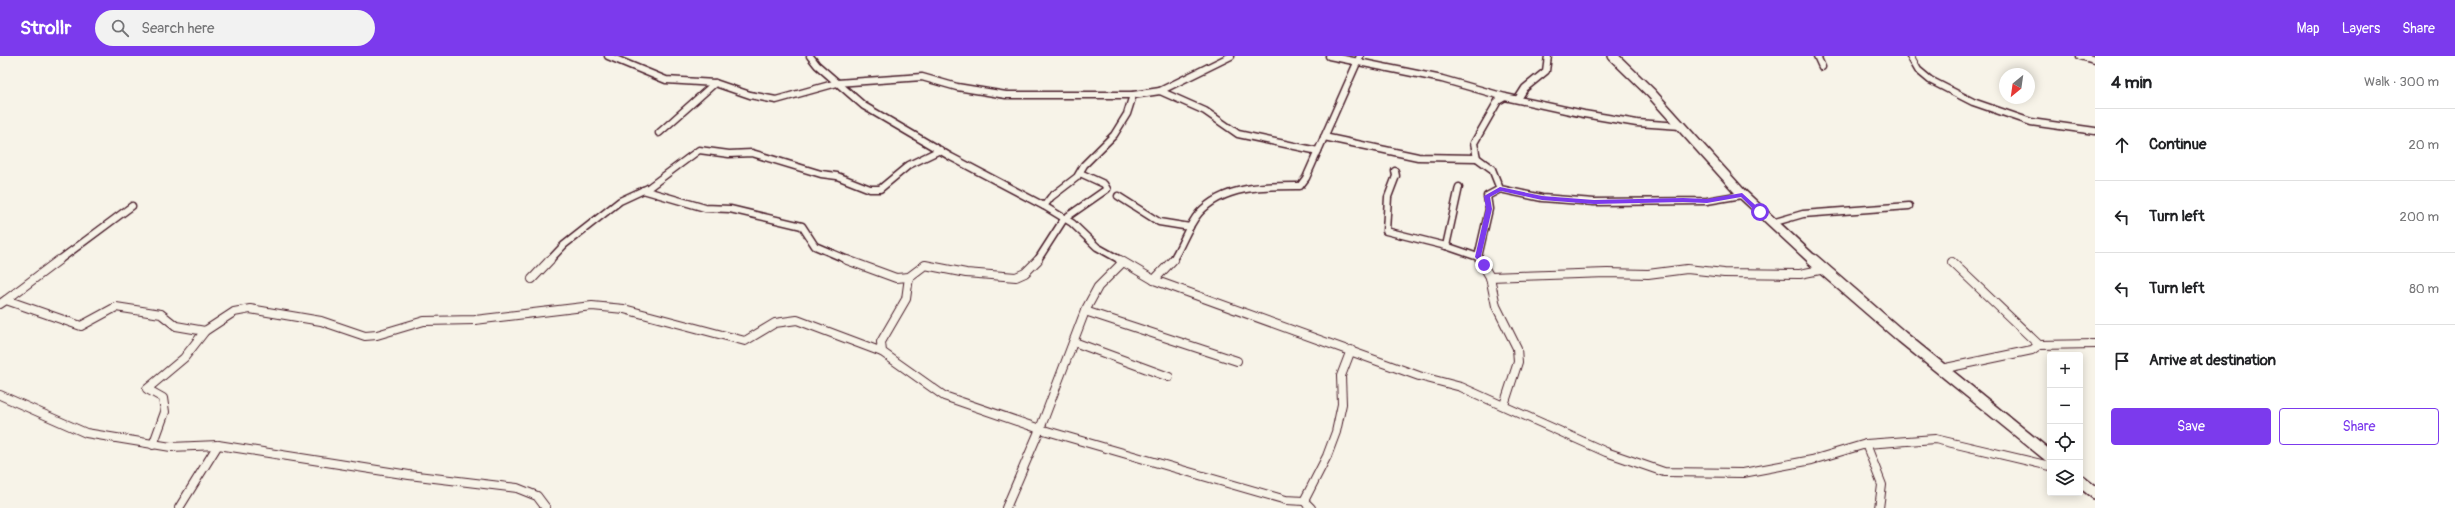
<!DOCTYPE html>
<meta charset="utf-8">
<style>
:root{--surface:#fff;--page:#f2f2f2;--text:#202124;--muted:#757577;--line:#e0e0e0;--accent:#7c3aed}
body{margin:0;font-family:Pangolin,sans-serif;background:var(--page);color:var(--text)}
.controls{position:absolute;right:12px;bottom:12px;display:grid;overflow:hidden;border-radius:4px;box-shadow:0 2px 10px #0003}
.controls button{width:36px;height:36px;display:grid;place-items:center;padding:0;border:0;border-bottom:1px solid var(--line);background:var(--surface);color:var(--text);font:20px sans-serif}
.compass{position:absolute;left:1999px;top:12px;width:36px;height:36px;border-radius:50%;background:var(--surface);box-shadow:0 2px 10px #0003;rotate:209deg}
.stop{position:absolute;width:12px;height:12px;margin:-9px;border:3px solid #7c3aed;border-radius:50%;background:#fff}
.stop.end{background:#7c3aed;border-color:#fff;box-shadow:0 1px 4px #0008}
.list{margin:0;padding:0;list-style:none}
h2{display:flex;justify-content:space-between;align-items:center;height:52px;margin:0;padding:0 16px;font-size:17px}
h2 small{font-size:13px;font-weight:400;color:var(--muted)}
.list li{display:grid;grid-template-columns:26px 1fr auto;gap:12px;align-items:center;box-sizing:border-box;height:72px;padding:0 16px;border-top:1px solid var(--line)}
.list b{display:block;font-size:15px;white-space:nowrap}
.list em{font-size:13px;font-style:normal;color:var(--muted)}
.actions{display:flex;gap:8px;padding:12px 16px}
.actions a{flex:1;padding:9px 0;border:1px solid var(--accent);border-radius:4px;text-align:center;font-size:14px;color:var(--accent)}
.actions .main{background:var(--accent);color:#fff}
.icon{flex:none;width:22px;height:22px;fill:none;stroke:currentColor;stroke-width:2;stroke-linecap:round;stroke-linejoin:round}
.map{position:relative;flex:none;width:2095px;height:452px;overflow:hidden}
header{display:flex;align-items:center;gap:24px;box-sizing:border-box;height:56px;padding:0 20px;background:var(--accent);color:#fff}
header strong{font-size:19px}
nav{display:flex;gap:22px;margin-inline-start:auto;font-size:14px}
.search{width:280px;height:36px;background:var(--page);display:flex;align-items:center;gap:10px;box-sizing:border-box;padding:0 14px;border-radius:22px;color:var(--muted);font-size:15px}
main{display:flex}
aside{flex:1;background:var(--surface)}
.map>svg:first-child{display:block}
</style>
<header>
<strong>Strollr</strong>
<div class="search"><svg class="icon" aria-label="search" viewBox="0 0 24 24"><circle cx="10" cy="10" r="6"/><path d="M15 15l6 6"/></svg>Search here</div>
<nav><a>Map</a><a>Layers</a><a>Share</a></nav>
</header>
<main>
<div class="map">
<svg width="2095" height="452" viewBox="0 0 2095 452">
<rect width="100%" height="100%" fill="#f7f3e8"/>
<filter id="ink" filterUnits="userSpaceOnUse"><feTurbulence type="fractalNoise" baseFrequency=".025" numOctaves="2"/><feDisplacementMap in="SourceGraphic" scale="8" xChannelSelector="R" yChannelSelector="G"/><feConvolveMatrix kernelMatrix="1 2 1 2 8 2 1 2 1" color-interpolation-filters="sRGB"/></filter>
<g filter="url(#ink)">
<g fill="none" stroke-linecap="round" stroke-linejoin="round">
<defs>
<g id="minor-far1">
<polyline points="608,0 666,24 715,27 750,39 776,44 837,27 922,21 957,31 1006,39 1133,39 1160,35 1205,55 1238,78 1318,95"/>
<polyline points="810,0 817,9 864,50 951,101 1044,150 1072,167 1097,191 1122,205"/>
<polyline points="1329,0 1442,23 1505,41 1584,58 1637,67 1681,70"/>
<polyline points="1817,0 1822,11"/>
<polyline points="1910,0 1918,14 1930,24 1973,46 2031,66 2095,75"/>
<polyline points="2080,0 2095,4"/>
<polyline points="1160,35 1231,0"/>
<polyline points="1518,43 1525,32 1546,15 1548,0"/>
<polyline points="659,77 715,27"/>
<polyline points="1324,81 1418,101 1477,102 1474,87 1498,45 1505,41"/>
<polyline points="1477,102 1492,113 1500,133 1542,142 1594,146 1707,145 1742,139"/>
<polyline points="1395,115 1396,120 1388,141 1386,175 1446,190"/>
<polyline points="1459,131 1446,190 1478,201 1481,205"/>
<polyline points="643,134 705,152 730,153 802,170 815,190 850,205"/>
<polyline points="1118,140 1159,166 1190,171"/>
<polyline points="1044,150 1051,141 1077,121 1084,109 1114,79 1127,58 1133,39"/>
<polyline points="1772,167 1803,158 1909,150"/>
<polyline points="1478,201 1489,153 1487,140 1500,133"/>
<polyline points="58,205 132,150"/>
<polyline points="549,205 564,189 620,145 648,132 699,94 729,98 752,97 821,118 837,120 870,133 880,133 909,109 940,94"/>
<polyline points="1037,205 1064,163 1107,133 1104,128 1080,117"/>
<path d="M1172 205C1182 190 1187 171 1199 157 1224 129 1266 130 1300 130L1306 122 1360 0"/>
</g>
<g id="minor">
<polyline points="847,204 896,222 909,221 925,209 966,217 1016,221 1025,217 1038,204"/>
<polyline points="1120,204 1154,224 1419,320 1461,331 1606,396 1664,416 1743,417 1812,404 1866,388 1935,383 2050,410"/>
<polyline points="1480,204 1490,221 1496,250 1517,292 1518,306 1504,349"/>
<polyline points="1952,206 2039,289"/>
<polyline points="909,221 906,243 881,286 882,296 944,340 1040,373 1286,444 1304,445 1311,452"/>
<polyline points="1490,221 1607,217 1648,218 1687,213 1724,217 1800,218 1825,213"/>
<polyline points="532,223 550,204"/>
<polyline points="1154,224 1173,204"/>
<polyline points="6,244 59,204"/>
<polyline points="0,248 6,244 81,270 116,251 161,258 176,270 205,275 234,256 250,253 321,265 365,280 377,279 424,265 475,264 592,250 624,253 745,285 775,267 797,264 882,296"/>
<polyline points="1085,255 1237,305"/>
<polyline points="1074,286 1169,321"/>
<polyline points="1941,313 2032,294 2039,289 2095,288"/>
<polyline points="0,339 86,377 171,391 218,389 409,419 517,432 537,440 546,452"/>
<polyline points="1866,388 1882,429 1879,452"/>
<polyline points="153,389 165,356 163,342 147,333 184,302 205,275"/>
<polyline points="1304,445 1327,400 1336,376 1342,348 1341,320 1351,294"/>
<polyline points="179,452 218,389"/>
<polyline points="1006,452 1040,373 1085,255 1098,231 1122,207"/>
</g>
<polyline id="secondary-far1" points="1613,0 1651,37 1741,137 1814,205"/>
<g id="secondary">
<polyline points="1813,204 1902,281 2050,401"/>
<polyline points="2080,425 2095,437"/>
</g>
</defs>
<use href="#minor-far1" stroke="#4a1f2b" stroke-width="9"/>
<use href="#minor" stroke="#4a1f2b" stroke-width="10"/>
<use href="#secondary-far1" stroke="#4a1f2b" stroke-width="12"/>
<use href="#secondary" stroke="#4a1f2b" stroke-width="14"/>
<use href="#minor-far1" stroke="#f7f3e8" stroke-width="6"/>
<use href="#minor" stroke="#f7f3e8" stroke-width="8"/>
<use href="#secondary-far1" stroke="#f7f3e8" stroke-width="9"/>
<use href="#secondary" stroke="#f7f3e8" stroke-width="11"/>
</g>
</g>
<polygon fill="#7c3aed" points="1500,131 1542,140 1594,144 1683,142 1707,143 1742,137 1763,156 1758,158 1741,141 1707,147 1683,146 1594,148 1542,144 1501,135 1490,141 1492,153 1481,200 1487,209 1484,211 1475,201 1486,153 1484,140"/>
</svg>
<div class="controls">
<button>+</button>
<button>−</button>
<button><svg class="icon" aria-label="locate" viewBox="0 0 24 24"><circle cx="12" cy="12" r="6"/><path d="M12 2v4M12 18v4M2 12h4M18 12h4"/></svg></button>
<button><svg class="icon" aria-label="layers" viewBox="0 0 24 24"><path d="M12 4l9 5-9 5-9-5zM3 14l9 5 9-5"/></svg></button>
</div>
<svg class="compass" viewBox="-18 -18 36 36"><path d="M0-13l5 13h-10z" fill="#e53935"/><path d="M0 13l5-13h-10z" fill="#757577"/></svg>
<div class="stop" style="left:1760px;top:156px"></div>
<div class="stop end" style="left:1484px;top:209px"></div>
</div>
<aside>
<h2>4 min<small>Walk · 300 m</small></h2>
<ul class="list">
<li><svg class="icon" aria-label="ahead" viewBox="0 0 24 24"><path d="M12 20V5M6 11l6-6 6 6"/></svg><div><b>Continue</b></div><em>20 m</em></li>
<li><svg class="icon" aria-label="left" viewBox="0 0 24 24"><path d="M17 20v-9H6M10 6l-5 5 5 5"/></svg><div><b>Turn left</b></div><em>200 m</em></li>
<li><svg class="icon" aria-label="left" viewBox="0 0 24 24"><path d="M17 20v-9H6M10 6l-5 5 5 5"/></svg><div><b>Turn left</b></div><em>80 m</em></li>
<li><svg class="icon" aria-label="arrive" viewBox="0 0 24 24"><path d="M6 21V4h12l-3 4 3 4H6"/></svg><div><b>Arrive at destination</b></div></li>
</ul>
<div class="actions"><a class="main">Save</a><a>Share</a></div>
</aside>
</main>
